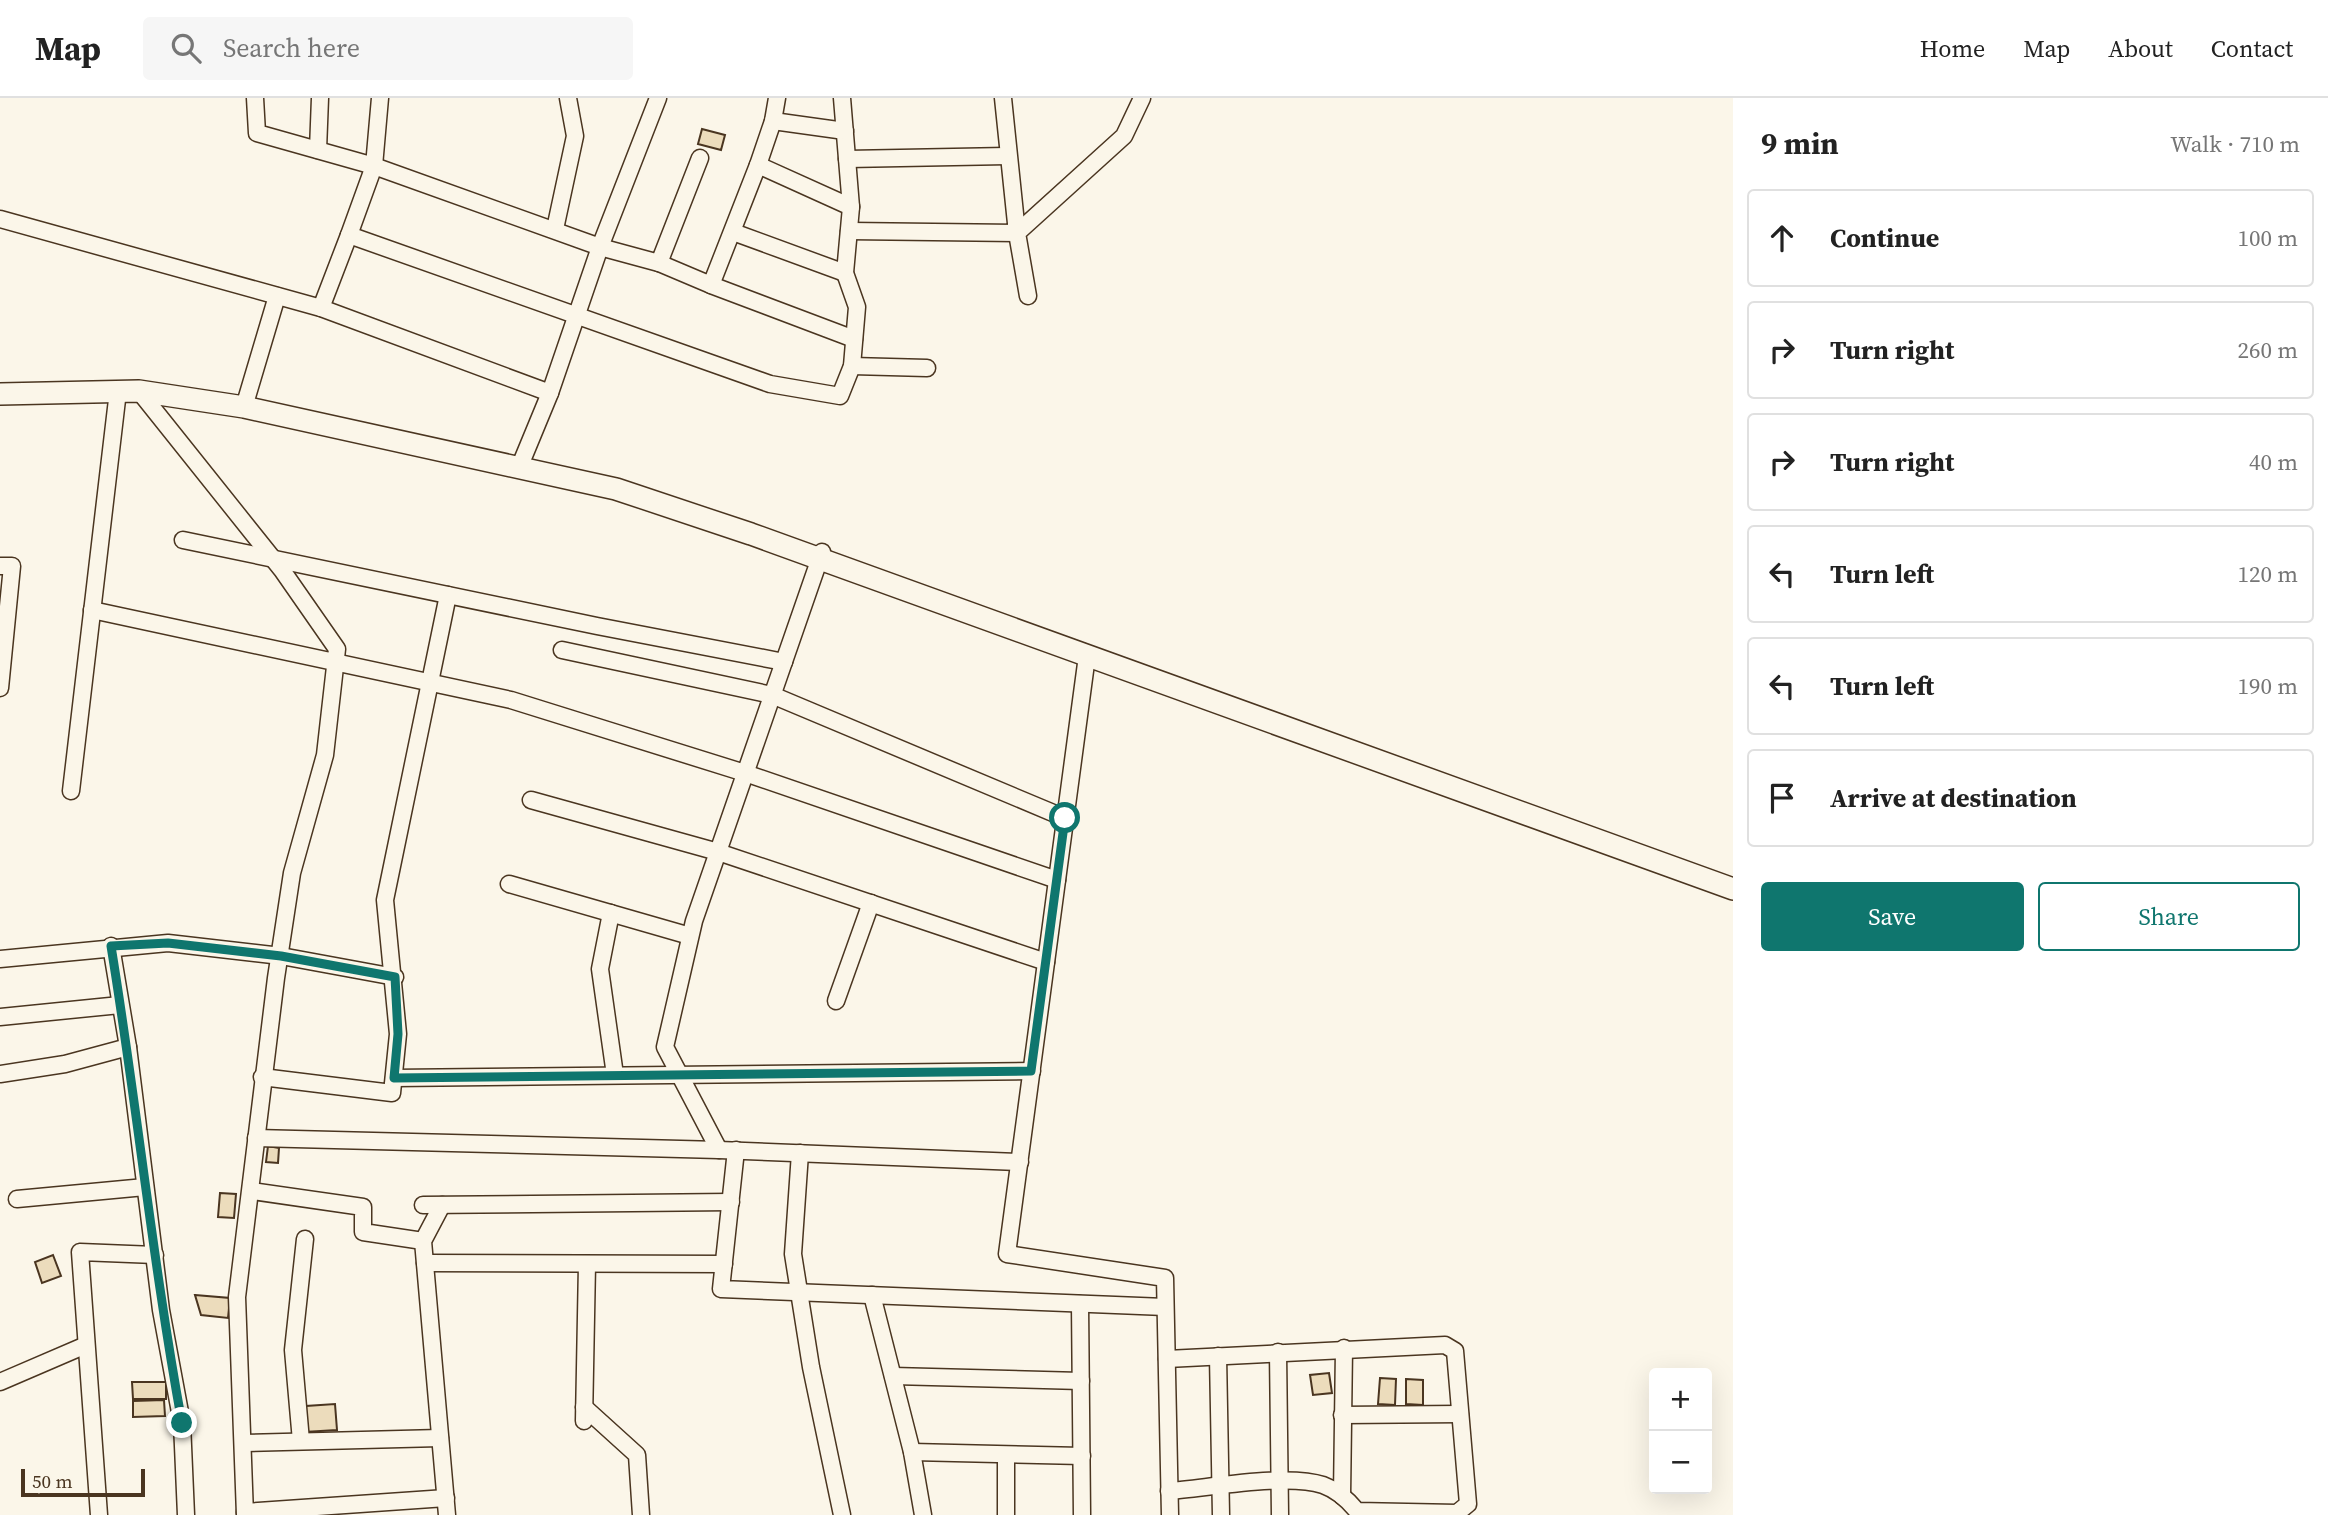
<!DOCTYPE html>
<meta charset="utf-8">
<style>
:root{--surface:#fff;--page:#f6f6f6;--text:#222;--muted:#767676;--line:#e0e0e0;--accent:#0f766e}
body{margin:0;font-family:"Source Serif 4",serif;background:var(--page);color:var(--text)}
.controls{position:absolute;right:21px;bottom:21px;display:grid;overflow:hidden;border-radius:7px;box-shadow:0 7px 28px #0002}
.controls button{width:63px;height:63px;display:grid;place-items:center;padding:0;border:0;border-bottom:2px solid var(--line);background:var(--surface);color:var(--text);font:35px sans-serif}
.scale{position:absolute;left:21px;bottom:18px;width:124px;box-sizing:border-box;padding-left:7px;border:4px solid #4a3520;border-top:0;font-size:19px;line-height:24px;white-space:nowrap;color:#4a3520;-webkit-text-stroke:5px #fbf6e9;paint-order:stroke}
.stop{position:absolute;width:21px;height:21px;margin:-16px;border:5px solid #0f766e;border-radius:50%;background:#fff}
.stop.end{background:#0f766e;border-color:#fff;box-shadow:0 2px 7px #0008}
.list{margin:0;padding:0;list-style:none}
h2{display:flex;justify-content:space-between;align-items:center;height:91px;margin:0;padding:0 28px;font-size:30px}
h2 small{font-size:23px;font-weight:400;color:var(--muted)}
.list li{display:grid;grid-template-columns:46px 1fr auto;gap:21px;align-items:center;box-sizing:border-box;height:98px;margin:0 14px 14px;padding:0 14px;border:2px solid var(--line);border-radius:7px}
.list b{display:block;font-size:26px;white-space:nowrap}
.list em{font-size:23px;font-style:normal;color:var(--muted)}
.actions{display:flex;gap:14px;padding:21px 28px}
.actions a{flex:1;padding:16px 0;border:2px solid var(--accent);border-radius:7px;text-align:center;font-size:24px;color:var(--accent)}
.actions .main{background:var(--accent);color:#fff}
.icon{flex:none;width:38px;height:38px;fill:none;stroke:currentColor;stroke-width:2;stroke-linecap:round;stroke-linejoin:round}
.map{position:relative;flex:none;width:1733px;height:1417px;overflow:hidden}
header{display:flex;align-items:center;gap:42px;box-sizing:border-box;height:98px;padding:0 35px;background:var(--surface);border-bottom:2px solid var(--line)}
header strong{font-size:33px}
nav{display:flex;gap:38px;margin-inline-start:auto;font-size:24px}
.search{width:490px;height:63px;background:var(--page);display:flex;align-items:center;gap:18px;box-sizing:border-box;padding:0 24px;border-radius:7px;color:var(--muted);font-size:26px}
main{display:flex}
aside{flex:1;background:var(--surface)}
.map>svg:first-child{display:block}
</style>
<header>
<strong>Map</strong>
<div class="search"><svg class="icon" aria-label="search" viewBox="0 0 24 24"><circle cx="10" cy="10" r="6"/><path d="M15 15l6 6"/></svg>Search here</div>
<nav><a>Home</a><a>Map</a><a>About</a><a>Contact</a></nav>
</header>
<main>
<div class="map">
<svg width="1733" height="1417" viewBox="0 0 1733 1417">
<rect width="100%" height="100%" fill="#fbf6e9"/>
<g fill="#ecdcbc" stroke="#4a3520" stroke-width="2">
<polygon points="702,31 725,37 721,52 698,46"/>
<polygon points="268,1048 279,1050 278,1065 266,1064"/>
<polygon points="220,1095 236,1096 234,1120 218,1119"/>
<polygon points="53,1157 61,1178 42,1185 35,1164"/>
<polygon points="195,1197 230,1200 228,1220 201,1217"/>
<polygon points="1329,1275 1332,1295 1313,1297 1310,1277"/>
<polygon points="1380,1280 1396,1281 1395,1307 1378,1306"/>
<polygon points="1406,1281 1423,1282 1423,1307 1406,1306"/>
<polygon points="132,1284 166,1284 166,1301 133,1301"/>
<polygon points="164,1302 165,1318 133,1319 133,1303"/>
<polygon points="335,1306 337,1332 304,1334 306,1308"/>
</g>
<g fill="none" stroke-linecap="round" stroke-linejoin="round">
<defs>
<g id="street">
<polyline points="255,0 257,35 374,68 600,149 658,0"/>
<polyline points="380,0 374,68 349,137 770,286 840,298 852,268 857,209 845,175 851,109 758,67 773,23 777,0"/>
<polyline points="842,0 851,109"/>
<polyline points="773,23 845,33"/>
<polyline points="318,52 320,0"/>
<polyline points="847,61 1007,58"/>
<polyline points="0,121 321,210 550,295"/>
<polyline points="555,131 575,38 568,0"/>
<polyline points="849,133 1017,135 1003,0"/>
<polyline points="733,134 845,175"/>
<polyline points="659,165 711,187 758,67"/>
<polyline points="711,187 854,241"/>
<polyline points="1028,198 1017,135 1124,38 1142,0"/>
<polyline points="321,210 349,137"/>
<polyline points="852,268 927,270"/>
<polyline points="139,293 282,472 337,551 325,657 292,775 276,880 237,1199 245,1417"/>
<polyline points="244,309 277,198"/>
<polyline points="519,370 550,295 600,149 659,165 700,60"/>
<polyline points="183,442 597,528 784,564"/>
<polyline points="0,468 12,468 0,590"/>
<polyline points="92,512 511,602 745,675 1057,782"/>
<polyline points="562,552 772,597 1065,720"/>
<polyline points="1087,558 1007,1156 1165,1180 1170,1417"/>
<polyline points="71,693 118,293"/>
<polyline points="531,702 718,754 1046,864"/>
<polyline points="509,786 690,838"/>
<polyline points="611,815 600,871 615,977"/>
<polyline points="111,848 128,949 161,1212 182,1325 186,1417"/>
<polyline points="0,861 168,845 281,858 395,879"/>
<polyline points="836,903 871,805"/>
<polyline points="0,919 120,907"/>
<polyline points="0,976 65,966 128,949"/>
<polyline points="262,979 392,995 398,936 385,802 448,497"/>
<polyline points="394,980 1032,973"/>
<polyline points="256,1040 719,1052 1020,1064"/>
<polyline points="719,1052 665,949 694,823 822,454"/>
<polyline points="736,1052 721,1191 1165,1209"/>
<polyline points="800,1055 793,1156 811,1269 842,1417"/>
<polyline points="252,1093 363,1109 363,1134 423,1143"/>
<polyline points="17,1101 145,1089"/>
<polyline points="423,1107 731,1104"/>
<polyline points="442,1107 423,1143 447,1417"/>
<polyline points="425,1165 724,1166"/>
<polyline points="872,1197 912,1354 923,1417"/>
<polyline points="1080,1206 1082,1417"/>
<polyline points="1278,1254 1280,1417"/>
<polyline points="1218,1258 1221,1417"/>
<path d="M1167 1261 1445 1247 1455 1253 1468 1406 1457 1415 1357 1413C1348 1402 1337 1392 1323 1387 1287 1375 1209 1390 1169 1393"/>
<polyline points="893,1278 1081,1283"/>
<polyline points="0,1284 86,1247"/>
<polyline points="584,1309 637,1357 641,1417"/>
<polyline points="1342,1317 1460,1316"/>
<polyline points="584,1323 587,1166"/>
<polyline points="301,1343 293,1252 305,1141"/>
<polyline points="243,1345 440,1340"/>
<polyline points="912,1354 1082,1358"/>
<polyline points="1342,1398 1344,1250"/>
<polyline points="245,1414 446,1400"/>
<polyline points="99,1417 80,1154 155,1157"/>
<polyline points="1006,1417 1006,1357"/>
</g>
<polyline id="secondary" points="0,296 139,293 244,309 616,391 751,436 1733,791"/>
</defs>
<use href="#street" stroke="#4a3520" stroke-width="19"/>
<use href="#secondary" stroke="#4a3520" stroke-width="24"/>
<use href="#street" stroke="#fbf6e9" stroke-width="16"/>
<use href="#secondary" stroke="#fbf6e9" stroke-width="21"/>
</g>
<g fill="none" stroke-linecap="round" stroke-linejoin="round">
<path stroke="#0f766e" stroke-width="9" d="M182 1325C153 1167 137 1007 111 848L168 845 281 858 395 879 398 936 394 980 1031 973 1065 720"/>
</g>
</svg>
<div class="controls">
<button>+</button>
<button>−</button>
</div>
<div class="scale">50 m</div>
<div class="stop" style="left:1065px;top:720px"></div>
<div class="stop end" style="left:182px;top:1325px"></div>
</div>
<aside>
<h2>9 min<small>Walk · 710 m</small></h2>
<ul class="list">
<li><svg class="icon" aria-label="ahead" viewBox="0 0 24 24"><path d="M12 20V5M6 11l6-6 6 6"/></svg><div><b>Continue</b></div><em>100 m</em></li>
<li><svg class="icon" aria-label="right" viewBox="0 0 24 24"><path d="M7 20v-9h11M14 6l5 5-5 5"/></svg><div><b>Turn right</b></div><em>260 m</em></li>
<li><svg class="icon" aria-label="right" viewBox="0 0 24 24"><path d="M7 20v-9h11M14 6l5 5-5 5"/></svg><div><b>Turn right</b></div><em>40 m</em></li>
<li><svg class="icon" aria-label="left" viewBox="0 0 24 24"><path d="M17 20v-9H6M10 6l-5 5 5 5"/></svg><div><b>Turn left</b></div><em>120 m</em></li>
<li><svg class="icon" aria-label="left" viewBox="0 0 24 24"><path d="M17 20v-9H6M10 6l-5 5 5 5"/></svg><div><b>Turn left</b></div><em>190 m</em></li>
<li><svg class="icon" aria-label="arrive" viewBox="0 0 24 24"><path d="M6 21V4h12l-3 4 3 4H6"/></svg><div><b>Arrive at destination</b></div></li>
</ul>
<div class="actions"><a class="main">Save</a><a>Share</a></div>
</aside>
</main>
